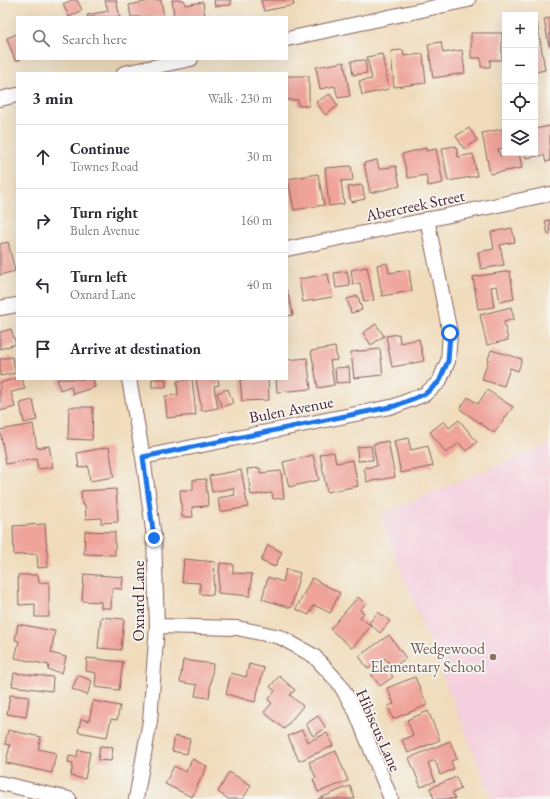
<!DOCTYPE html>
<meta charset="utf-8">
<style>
:root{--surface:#fff;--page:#f7f7f7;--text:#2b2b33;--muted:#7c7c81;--line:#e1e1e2}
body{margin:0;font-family:"EB Garamond",serif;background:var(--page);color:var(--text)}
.controls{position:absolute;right:12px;top:12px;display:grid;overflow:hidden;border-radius:0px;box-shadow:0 4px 16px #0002}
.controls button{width:36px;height:36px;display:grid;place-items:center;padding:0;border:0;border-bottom:1px solid var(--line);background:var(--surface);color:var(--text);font:20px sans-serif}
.stop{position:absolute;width:12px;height:12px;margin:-9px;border:3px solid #1a73e8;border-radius:50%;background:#fff}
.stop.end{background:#1a73e8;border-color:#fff;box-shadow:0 1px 4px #0008}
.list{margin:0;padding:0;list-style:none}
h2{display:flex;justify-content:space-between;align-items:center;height:52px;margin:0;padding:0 16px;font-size:17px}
h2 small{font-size:13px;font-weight:400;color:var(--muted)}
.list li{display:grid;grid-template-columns:26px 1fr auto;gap:12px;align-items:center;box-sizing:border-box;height:64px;padding:0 16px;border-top:1px solid var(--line)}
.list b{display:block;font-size:15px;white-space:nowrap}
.list p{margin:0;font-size:13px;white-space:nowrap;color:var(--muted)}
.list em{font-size:13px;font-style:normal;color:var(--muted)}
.icon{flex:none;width:22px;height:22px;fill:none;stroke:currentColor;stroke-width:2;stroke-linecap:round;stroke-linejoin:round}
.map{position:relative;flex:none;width:550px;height:799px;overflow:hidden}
.search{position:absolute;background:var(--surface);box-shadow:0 4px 16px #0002;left:16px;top:16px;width:272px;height:44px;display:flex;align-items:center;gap:10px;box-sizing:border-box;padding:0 14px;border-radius:0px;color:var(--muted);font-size:15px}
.panel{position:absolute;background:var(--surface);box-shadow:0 4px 16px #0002;left:16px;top:72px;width:272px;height:308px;border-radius:0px}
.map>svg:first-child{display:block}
</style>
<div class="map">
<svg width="550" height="799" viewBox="0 0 550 799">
<rect width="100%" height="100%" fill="#f6f6f2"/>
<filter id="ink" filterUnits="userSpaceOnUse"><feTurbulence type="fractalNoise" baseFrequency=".025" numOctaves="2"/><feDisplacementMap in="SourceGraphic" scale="8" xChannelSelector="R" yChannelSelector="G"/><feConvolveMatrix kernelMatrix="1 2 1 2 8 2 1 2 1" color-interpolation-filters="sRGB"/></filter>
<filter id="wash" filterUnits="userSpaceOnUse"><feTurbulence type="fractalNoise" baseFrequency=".012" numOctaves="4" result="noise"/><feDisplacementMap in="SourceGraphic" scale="16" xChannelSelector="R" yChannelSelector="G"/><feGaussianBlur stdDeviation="0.9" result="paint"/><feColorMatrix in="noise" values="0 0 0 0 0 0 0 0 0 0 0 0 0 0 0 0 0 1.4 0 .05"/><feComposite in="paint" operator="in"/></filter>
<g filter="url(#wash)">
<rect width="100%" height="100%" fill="#f0dcbb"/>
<polygon fill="#f4cfdd" points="550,444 550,799 492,799 379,515"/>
<g id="blocks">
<g fill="#efa399">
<polygon points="72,0 77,0 82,10 69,17 63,4"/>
<polygon points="105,0 116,0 120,17 88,17 87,15 108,11"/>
<polygon points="156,0 161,0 164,17 131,17 129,5"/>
<polygon points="172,0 184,0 185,5 203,2 205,17 174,17"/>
<polygon points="214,0 231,0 231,5 215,6"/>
<polygon points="261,0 293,0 294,5 264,11"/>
<polygon points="550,18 550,46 549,46 544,19"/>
<polygon points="535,22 537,22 545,70 535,72"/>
<polygon points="471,33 502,33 502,60 490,60 490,67 481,67 481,58 471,58"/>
<polygon points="17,34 17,59 21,59 15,61 7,38"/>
<polygon points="441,42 443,53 462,50 465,73 433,78 428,44"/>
<polygon points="403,50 404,56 423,54 426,83 394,87 391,51"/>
<polygon points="382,54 389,89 362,95 359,81 372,79 367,57"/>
<polygon points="365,60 367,73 353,75 351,61"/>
<polygon points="344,62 350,96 338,98 335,86 320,89 316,67"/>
<polygon points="287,76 309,76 309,106 298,106 298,100 287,100"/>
<polygon points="330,94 338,106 325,115 316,102"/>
<polygon points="550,126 550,161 546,162 544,155 526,158 525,153 535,153 535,129"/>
<polygon points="469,128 477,140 464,149 456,136"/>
<polygon points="502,129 503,133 505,133 505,148 498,149 500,156 519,153 522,168 490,174 482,133"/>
<polygon points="456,146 458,157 473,154 477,176 448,181 442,148"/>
<polygon points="426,148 426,151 436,149 443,183 428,186 426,175 408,178 402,154"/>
<polygon points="377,160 379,169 396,166 400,186 370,193 364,163"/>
<polygon points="351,166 353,180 341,181 344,204 329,206 325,168"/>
<polygon points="318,174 324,205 294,210 288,179"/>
<polygon points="362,185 365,199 351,202 348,187"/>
<polygon points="550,220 550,235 548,235 545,221"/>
<polygon points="512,228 515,242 500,245 504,265 481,269 478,252 494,249 491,232"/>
<polygon points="8,242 15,271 0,275 0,244"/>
<polygon points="387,263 389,273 409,270 412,291 382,296 377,265"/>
<polygon points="367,267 374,300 364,302 360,283 353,285 351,270"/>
<polygon points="347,271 350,286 336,288 334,273"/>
<polygon points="510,271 514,299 500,302 497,286 491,287 494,307 478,309 473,277"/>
<polygon points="328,274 332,297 303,302 299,279"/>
<polygon points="287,290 293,315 287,316"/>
<polygon points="358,296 362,310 351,313 347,299"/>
<polygon points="511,307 514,319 504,322 508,340 487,345 480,315"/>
<polygon points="376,324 384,336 371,345 363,333"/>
<polygon points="11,329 16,344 0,349 0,332"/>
<polygon points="399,334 400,343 419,339 424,361 392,367 386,336"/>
<polygon points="335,347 337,360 330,361 334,385 318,388 311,351"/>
<polygon points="380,349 383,375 354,378 351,352"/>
<polygon points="491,350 522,359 518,371 510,368 504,386 482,380"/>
<polygon points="12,357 16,373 0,376 0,359"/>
<polygon points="307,358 311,389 277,392 276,379 287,379 287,360"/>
<polygon points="349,367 350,382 336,383 335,368"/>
<polygon points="17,378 22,379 25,389 11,392 15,407 0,411 0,383"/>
<polygon points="57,379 93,379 95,387 73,394 71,386 60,390"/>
<rect x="152" y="379" width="14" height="8"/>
<polygon points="192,379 196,415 167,418 165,396 178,395 177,381"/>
<polygon points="196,379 218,379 219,385 214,386 218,408 202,411"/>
<polygon points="268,379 269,400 242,401 240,380"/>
<polygon points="228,389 233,403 222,407 217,393"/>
<polygon points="487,390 513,407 494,433 460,409 468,397 478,404"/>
<polygon points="33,400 37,420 24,423 20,403"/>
<polygon points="69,407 93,407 92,440 68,439"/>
<polygon points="459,420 477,442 466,451 459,443 446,453 430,432 444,421 449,428"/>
<polygon points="33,424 37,448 49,446 53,467 38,469 36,459 6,464 0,430"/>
<polygon points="408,438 411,450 428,446 433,466 401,473 394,441"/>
<polygon points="388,441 395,477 367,482 364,468 377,466 373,444"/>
<polygon points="371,446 373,460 358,461 357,447"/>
<polygon points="109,447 114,477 90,481 88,466 79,468 77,453"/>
<polygon points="334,452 336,463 353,460 358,486 327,492 320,454"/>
<polygon points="313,455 319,480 289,487 283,462"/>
<polygon points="260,468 260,473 281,471 284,498 273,499 272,493 251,495 247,469"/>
<polygon points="241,470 248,507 220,512 218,498 235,495 233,488 212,492 209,476"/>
<polygon points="206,479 208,506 192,507 193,517 182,517 180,490 193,490 193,480"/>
<polygon points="116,489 118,522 101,523 101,518 86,519 85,505 82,505 81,491"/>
<polygon points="45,524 48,567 38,568 37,554 14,555 13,526"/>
<polygon points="85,531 115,532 115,555 84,554"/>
<polygon points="268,545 282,552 275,567 261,561"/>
<polygon points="184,559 215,562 213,595 200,594 200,583 182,582"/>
<polygon points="220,563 233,564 233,573 252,574 250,596 218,593"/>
<polygon points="286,569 300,573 291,608 262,599 268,577 283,582"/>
<polygon points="84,574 123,577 122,589 112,588 111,608 101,608 101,602 82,601"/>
<polygon points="18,575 38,575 39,583 49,582 49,617 35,617 35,604 19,605"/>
<polygon points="312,578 340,593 330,613 314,605 309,615 296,609"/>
<polygon points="358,597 365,604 360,610 364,613 360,617 371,626 352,648 330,629"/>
<polygon points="378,612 390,621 380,633 369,623"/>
<polygon points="101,617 124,619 121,650 98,648"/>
<polygon points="18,624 55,631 51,653 66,657 62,673 48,670 49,665 15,658 19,641 15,640"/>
<polygon points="389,635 406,658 392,668 385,658 368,669 359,656"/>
<polygon points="87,658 123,662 119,690 95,687 96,673 86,671"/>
<polygon points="183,660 213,664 209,698 195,696 197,685 180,682"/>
<polygon points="249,664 264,668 255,702 226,694 231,673 246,677"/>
<polygon points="384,664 393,677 380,686 371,674"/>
<polygon points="14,673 53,677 52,691 12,686"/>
<polygon points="78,675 92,681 87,695 72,689"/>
<polygon points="279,676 295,690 290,695 303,706 284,729 264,712 272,703 268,700 275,691 270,687"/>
<polygon points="415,677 427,705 393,719 388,706 394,704 387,688"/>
<polygon points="10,695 29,697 26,717 7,714"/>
<polygon points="93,701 120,706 117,720 111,719 107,737 78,732 81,719 89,721"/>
<polygon points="428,711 440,740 408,753 402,740 413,735 407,720"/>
<polygon points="318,716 326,728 313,736 306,724"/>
<polygon points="8,730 41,737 38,749 56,753 52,773 6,763 10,745 5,744"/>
<polygon points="302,730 307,742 327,733 333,746 299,761 288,736"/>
<polygon points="175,736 190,739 187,754 172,751"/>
<polygon points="450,741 457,759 451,761 454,769 440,775 435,760 428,763 435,781 421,787 409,758"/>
<polygon points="100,746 113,747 111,761 98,760"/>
<polygon points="78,750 90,752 85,779 71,776 73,763 68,762 69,756 77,757"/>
<polygon points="336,751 348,781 318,792 313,779 316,778 309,762"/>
<polygon points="192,759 207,766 192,797 165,784 174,766 186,772"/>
<polygon points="229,772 251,785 243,799 228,799 218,792"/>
<polygon points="456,777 461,789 452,793 455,799 434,799 430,788"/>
<polygon points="350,786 355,799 318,799"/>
</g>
</g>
</g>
<g filter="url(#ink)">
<use href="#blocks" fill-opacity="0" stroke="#84615d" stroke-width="1"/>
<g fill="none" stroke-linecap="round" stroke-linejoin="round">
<defs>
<g id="street">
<polyline points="287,39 468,0"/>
<polyline points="124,73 191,59"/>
<polyline points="0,99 17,95"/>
<polyline points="287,249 550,194"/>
<polyline points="0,308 17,305"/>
<polyline points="129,379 143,457 154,537 157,626 150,721 136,799"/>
<polyline points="143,457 395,406 425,394 439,382 448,361 450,333 427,219"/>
<polyline points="157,626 237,628 280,637 314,656 339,683 356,712 391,799"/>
<polyline points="0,783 69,799"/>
</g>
</defs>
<use href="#street" stroke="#84615d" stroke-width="16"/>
<use href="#street" stroke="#fff" stroke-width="14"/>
</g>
</g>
<g fill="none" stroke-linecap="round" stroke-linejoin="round" filter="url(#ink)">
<polyline stroke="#1a73e8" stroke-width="5" points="154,538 143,457 395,406 425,394 439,382 448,361 450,333"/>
</g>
<circle fill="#8d6e63" stroke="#f6f6f2" stroke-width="1.5" cx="493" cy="657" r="4"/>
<g text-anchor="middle" stroke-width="3.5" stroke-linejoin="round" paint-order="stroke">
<g font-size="16" fill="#4a1f2b" stroke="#f6f6f2">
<text transform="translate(415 205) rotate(-12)" y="6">Abercreek Street</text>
<text transform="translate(291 409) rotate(-11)" y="6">Bulen Avenue</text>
<text transform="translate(138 601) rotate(-90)" y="6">Oxnard Lane</text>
<text transform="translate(379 730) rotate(66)" y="6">Hibiscus Lane</text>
</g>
<g font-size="16" fill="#785e54" stroke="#f6f6f2" text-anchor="end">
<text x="485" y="654">Wedgewood<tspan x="485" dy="18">Elementary School</tspan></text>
</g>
</g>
</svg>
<div class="controls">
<button>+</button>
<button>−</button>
<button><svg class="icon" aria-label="locate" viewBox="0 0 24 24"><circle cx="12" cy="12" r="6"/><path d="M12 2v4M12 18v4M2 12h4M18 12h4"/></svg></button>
<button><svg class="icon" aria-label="layers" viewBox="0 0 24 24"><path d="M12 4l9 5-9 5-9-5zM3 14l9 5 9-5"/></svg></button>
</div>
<div class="stop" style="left:450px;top:333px"></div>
<div class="stop end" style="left:154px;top:538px"></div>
<div class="search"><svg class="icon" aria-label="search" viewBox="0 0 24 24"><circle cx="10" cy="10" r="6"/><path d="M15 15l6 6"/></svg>Search here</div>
<section class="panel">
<h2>3 min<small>Walk · 230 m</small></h2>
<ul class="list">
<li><svg class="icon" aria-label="ahead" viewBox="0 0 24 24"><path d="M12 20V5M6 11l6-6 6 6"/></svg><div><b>Continue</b><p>Townes Road</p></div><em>30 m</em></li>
<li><svg class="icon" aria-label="right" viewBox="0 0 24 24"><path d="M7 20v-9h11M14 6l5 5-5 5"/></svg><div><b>Turn right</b><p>Bulen Avenue</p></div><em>160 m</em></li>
<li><svg class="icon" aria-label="left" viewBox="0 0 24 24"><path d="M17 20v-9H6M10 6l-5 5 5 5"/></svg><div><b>Turn left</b><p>Oxnard Lane</p></div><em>40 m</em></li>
<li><svg class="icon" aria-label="arrive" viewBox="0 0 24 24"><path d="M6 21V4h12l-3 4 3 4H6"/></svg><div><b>Arrive at destination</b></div></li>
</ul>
</section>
</div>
